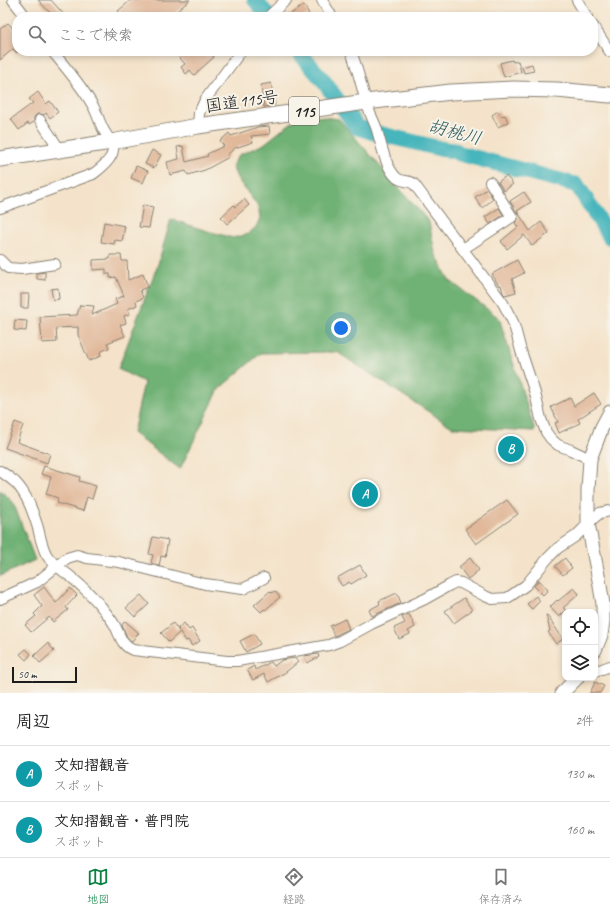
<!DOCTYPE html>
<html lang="ja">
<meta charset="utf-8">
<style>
:root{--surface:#fff;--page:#f6f6f6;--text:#222;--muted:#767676;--line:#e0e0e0;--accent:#0b8043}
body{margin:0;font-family:Caveat,"Klee One",sans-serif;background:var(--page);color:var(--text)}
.controls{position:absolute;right:12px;bottom:12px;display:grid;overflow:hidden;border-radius:8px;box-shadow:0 2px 6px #0003}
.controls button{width:36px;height:36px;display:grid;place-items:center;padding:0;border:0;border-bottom:1px solid var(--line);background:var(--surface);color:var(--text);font:20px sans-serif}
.scale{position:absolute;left:12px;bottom:10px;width:65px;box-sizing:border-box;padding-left:4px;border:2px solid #1c1c1c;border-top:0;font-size:11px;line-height:14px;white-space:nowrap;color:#1c1c1c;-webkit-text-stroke:3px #f7f3e8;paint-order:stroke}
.you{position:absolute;left:341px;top:328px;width:14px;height:14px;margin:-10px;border:3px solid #fff;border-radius:50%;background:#1a73e8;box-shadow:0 0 0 6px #1a73e833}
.badge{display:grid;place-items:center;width:26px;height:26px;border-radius:50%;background:var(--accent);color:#fff;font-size:13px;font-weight:700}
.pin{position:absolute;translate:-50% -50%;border:2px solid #fff;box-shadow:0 1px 4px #0006}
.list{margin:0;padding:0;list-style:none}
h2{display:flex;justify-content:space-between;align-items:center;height:52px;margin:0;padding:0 16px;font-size:17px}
h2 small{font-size:13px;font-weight:400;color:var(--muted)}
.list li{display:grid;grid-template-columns:26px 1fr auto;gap:12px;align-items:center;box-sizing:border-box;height:56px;padding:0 16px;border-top:1px solid var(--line)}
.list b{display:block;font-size:15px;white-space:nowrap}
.list p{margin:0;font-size:13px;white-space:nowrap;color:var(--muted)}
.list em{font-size:13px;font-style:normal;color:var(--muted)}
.icon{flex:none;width:22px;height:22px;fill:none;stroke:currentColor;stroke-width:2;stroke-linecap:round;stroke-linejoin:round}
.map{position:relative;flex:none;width:610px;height:693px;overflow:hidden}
.search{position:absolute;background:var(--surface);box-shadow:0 2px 6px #0003;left:12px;right:12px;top:12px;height:44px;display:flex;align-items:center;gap:10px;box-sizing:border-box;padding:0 14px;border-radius:16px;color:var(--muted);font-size:15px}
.sheet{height:164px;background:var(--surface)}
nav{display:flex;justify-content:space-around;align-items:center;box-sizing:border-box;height:56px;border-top:1px solid var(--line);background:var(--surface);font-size:11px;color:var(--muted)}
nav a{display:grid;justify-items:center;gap:2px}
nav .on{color:var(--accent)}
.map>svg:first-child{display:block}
</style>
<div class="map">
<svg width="610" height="693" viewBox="0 0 610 693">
<rect width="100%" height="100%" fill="#f7f3e8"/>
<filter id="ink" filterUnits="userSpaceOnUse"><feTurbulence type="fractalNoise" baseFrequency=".025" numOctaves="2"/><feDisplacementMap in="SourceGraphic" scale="8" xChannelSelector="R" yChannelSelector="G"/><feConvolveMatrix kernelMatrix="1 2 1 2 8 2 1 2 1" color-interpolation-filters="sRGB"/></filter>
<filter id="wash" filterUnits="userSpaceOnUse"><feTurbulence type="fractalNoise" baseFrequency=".012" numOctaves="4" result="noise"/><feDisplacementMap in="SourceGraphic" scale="16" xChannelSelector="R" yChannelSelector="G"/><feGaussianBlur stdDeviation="0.9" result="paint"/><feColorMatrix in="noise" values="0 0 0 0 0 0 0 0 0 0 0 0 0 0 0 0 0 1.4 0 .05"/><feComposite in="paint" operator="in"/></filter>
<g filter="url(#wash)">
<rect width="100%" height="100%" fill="#f4e3ca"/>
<g fill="#70b174" stroke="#466648">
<polygon points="306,115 339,119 429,222 435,253 449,280 499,318 535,431 452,427 337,352 261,353 219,389 180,469 133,433 144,382 118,369 158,264 171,219 204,230 233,238 248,234 256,227 260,218 258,207 237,178 232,166 239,155 264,144 292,122"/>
<polygon points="0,490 13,502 35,560 0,576"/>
</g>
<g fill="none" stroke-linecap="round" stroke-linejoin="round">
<g stroke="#46b5bc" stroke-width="16">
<polyline points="255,0 269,17"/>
<polyline points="298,51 322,79 357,127 376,133 442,149 456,151 458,153 577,185 610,237"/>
</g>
</g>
<g id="blocks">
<g fill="#e1b89a">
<polygon points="38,0 51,0 66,17 54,17"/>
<polygon points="131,0 190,0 170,17 123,17 118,11"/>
<polygon points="304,5 309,14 304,17 286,17"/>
<polygon points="8,23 17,33 17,53 13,49 0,60 0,29"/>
<polygon points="174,51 209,51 214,57 194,75 190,70 186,74 181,67 185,64"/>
<polygon points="512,60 513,62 518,61 521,72 504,77 500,63"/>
<polygon points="532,64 534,71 524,73 522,67"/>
<polygon points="271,83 275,105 264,107 261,85"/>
<polygon points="38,92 46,104 50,101 58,112 50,118 46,113 44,115 40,114 37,114 34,117 34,122 29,125 28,123 19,130 11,119 33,103 29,99"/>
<polygon points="498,111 501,116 505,115 508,122 498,127 492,115"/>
<polygon points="269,126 270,134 251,136 253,142 235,148 227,155 229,157 205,170 188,175 186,171 170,175 167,162 179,159 177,147 183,146 186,162 208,156 207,154 224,146 220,141 229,133 231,136 258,127"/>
<polygon points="152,150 161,155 154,168 145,164"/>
<polygon points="136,166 148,171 143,183 131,178"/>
<polygon points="506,176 513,184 504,191 498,182"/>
<polygon points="487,189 493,199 482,208 475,197"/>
<polygon points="524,192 531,202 517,211 530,231 541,222 549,233 532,246 524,235 507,249 501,241 518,227 515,223 518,220 518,214 510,201"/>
<polygon points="244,199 249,205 227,224 221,217 234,205 235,207"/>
<polygon points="143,205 153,207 149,228 139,227"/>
<polygon points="499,208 503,215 490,224 485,217"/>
<polygon points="104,222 125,226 122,241 115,240 114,244 101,242"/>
<polygon points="110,255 121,255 122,261 127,261 128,280 143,274 148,287 140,290 143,298 136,301 137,305 128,309 130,314 124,316 126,323 120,325 125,336 107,343 109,348 100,352 101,356 89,361 78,335 78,327 56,328 57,342 42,343 40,317 77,315 80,305 94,306 92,315 117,304 115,299 124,296 116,277 110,278 110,274 106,274 106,269 93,270 93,260 110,259"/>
<polygon points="517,260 524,273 512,279 516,292 505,295 503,293 501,285 499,286 492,274"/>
<polygon points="45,272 45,280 37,279 37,273"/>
<polygon points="58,288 59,299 53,300 51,289"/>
<polygon points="21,294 29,294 28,308 21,308"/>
<polygon points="15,320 27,321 26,331 14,330"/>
<polygon points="594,393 601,404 578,419 580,423 559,433 555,423 558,422 551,407 570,398 574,406"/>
<polygon points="15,422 23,425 17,442 50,454 47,463 5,448"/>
<polygon points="44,466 80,477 79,481 96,486 92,499 87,497 83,511 57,503 58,498 46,494 51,477 41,474"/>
<polygon points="507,500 518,514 476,544 465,529"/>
<polygon points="153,537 168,540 165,557 161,556 159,566 151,563 153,555 149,554"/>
<polygon points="470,558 479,570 468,579 459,567"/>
<polygon points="565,558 572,568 563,575 555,566"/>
<polygon points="360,565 366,575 351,584 349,582 342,586 337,578"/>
<polygon points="539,580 548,590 543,595 534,586"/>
<polygon points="44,587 56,603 70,588 77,595 66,607 68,610 53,622 49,617 31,632 25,625 36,616 34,614 42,606 34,595"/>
<polygon points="574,588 579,594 563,608 566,610 559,617 550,607 557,600 558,601"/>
<polygon points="270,591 272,593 275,591 280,597 265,610 264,609 261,612 254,605"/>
<polygon points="397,593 401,603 372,616 369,610 380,604 379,601"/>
<polygon points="141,595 149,604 135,617 126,608"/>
<polygon points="536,596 540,601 532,609 527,604"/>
<polygon points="464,598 472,610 454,623 445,611"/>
<polygon points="409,614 415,627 408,631 410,634 399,639 394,628 405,623 402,617"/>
<polygon points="546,615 547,615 563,639 556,644 548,632 550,631"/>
<polygon points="345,619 349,629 334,636 330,626"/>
<polygon points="125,621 139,633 132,641 127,637 122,625"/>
<polygon points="173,623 179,631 178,628 184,623 189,630 192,628 200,641 192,646 188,640 186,641 180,632 169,642 161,633"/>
<polygon points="254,634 260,644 246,652 240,641"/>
<polygon points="48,643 54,651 40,663 34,656"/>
<polygon points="26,649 31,654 26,660 20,654"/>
<polygon points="318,654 319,657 307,663 304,656"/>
<polygon points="295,658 298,662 286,672 268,682 264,674 253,680 247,670 254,666 255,670 271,662 274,666 282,660"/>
<polygon points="595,682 604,686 600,693 590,693"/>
</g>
</g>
</g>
<g filter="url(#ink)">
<use href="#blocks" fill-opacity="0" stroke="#888073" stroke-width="1"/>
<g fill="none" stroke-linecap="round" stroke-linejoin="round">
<defs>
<g id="minor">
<polyline points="13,0 26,17"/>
<polyline points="322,0 332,17"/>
<polyline points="577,0 587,17"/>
<polyline points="268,17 286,0"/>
<polyline points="593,26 610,52"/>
<path d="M351 51C357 67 361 85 366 101 368 110 373 119 376 127 381 142 385 168 397 178 402 182 409 180 414 184L503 303 513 322 516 332 521 351 535 393 541 419 546 432 551 439 558 445 571 450 590 459"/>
<polyline points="40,120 60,150"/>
<polyline points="198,126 199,113 205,100 241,51"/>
<path d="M0 208 93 174C100 169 114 158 113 148 112 141 106 135 103 129 99 121 97 113 93 106 82 86 67 69 52 51"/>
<polyline points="463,249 512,217 490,182"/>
<polyline points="0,260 8,268 22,269 55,264"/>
<path d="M0 471C5 474 10 478 15 482 27 494 33 512 38 528 40 537 42 546 46 554 52 564 62 570 71 577 83 587 94 597 103 609 107 614 111 619 114 624 120 634 121 646 133 650L227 661H237L329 645 340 641 371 624 425 599 450 585 456 582 461 583 485 596 492 599 507 598 512 595 526 585 548 558 558 548 576 536 595 517 600 513 610 511"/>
<polyline points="0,599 37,582 67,558 77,555 87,558 119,562 205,584 243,589 264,578"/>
<polyline points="595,671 602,669 610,666"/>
</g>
<g id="major">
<polyline points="595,650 601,635 603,621 603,604 599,580 588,524 588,490 590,459 602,427 610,412"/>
<polyline points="562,693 577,678"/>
</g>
<polyline id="highway" points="0,159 111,142 198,126 366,102 451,92 513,89 557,90 610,95"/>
</defs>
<use href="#minor" stroke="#888073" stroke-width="12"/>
<use href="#major" stroke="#888073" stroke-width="15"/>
<use href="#highway" stroke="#888073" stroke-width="17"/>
<use href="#minor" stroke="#fff" stroke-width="10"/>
<use href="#major" stroke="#fff" stroke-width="13"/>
<use href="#highway" stroke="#fff" stroke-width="15"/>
</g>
</g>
<g text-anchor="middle" stroke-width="4" stroke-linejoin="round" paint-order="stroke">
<rect fill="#f7f3e8" stroke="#5e5c59" stroke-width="1" x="289" y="97" width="30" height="28" rx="3"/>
<g font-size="16" font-weight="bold" fill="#1c1c1c">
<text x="304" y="117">115</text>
</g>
<g font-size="17" fill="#1c1c1c" stroke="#f7f3e8">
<text transform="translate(242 101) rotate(-8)" y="6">国道115号</text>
</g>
<g font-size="18" font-style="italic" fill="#2d595c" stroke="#f7f3e8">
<text transform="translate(455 132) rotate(15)" y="6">胡桃川</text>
</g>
</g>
</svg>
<div class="controls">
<button><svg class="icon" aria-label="locate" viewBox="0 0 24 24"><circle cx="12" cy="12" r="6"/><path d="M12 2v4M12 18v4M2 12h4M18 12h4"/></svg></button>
<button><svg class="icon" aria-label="layers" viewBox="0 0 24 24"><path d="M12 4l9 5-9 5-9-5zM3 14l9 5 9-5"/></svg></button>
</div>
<div class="scale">50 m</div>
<div class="you"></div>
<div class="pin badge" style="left:365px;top:494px;background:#0f9aa8">A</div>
<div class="pin badge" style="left:511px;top:449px;background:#0f9aa8">B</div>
<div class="search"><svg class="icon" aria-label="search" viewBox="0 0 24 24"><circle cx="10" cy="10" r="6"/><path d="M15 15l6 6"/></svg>ここで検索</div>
</div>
<section class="sheet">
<h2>周辺<small>2件</small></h2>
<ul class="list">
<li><span class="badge" style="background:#0f9aa8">A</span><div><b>文知摺観音</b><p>スポット</p></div><em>130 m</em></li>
<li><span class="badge" style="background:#0f9aa8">B</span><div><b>文知摺観音・普門院</b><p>スポット</p></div><em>160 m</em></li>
</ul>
</section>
<nav>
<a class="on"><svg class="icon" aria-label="map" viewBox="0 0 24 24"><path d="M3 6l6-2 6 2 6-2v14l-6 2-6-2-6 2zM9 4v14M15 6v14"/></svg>地図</a>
<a><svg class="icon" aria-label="directions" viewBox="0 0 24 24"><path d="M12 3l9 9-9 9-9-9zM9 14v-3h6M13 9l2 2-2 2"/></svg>経路</a>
<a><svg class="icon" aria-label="saved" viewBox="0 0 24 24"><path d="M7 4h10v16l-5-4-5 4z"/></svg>保存済み</a>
</nav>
